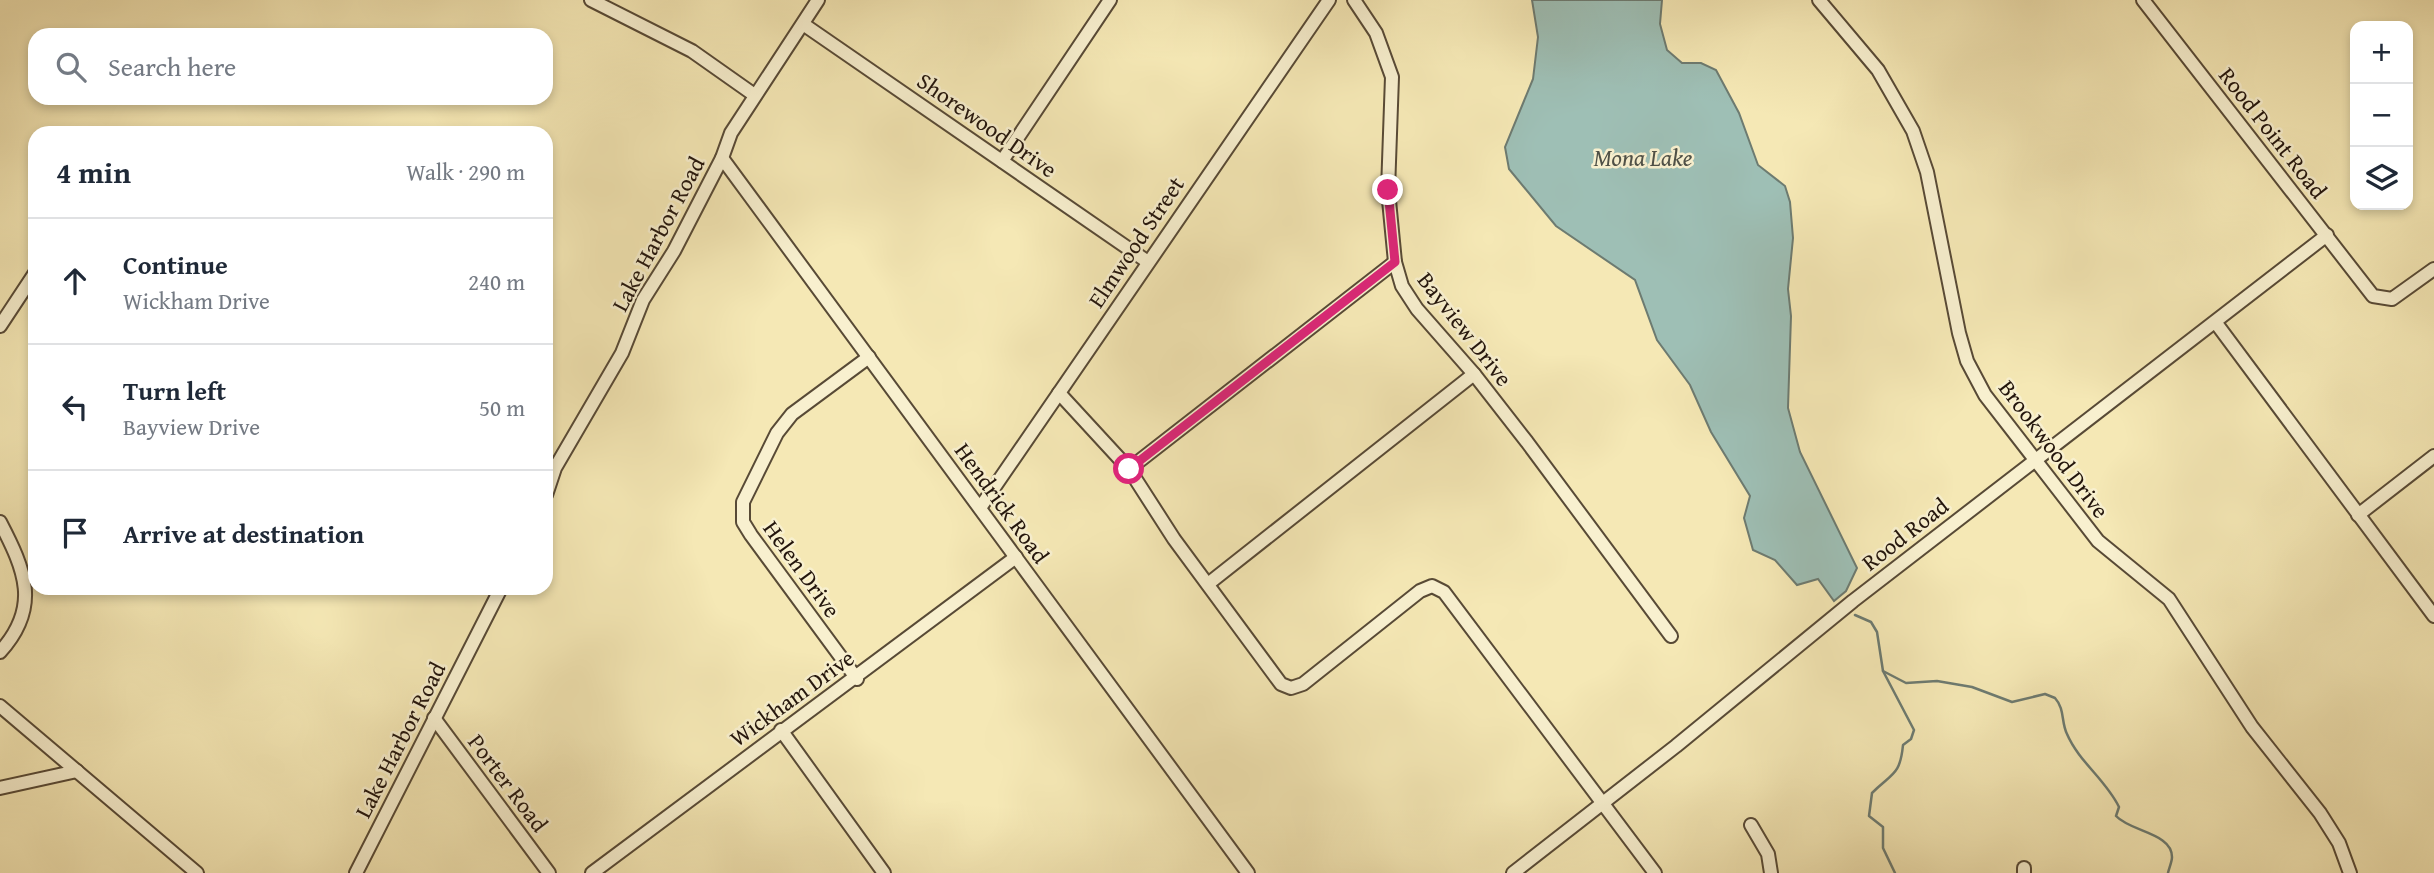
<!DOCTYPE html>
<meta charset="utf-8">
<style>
:root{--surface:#fff;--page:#f6f6f7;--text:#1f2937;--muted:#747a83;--line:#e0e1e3}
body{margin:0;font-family:"Gentium Book Plus",serif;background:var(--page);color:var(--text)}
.controls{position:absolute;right:21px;top:21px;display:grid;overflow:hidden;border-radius:14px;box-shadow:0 4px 10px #0003}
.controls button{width:63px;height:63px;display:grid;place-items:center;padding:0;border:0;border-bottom:2px solid var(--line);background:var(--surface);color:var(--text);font:35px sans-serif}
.stop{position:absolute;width:21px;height:21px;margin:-16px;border:5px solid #db2777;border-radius:50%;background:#fff}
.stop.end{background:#db2777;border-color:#fff;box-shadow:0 2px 7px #0008}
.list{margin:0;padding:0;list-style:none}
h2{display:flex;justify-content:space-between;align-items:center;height:91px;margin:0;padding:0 28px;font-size:30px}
h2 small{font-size:23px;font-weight:400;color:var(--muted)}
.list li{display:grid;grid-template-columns:46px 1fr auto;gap:21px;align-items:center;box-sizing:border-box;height:126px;padding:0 28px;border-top:2px solid var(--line)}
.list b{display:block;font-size:26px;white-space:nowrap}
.list p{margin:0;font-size:23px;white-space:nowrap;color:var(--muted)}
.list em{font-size:23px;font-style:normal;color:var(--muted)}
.icon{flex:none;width:38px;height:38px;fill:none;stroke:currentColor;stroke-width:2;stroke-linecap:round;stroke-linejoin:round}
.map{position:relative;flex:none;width:2434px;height:873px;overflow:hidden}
.search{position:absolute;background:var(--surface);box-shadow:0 4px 10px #0003;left:28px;top:28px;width:525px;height:77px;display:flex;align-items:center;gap:18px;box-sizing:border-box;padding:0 24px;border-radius:21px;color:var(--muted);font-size:26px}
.panel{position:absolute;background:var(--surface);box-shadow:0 4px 10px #0003;left:28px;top:126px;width:525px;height:469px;border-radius:21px}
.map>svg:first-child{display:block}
</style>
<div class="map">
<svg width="2434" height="873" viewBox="0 0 2434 873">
<rect width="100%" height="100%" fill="#f5e8b5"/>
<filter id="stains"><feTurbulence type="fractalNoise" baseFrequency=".00286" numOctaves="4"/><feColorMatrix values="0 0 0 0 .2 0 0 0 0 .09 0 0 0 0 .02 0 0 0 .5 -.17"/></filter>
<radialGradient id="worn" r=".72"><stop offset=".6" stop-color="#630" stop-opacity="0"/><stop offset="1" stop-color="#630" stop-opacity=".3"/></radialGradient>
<polygon fill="#9ebfb5" stroke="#6d7b71" stroke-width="2" points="1532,0 1662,0 1660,24 1667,50 1682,63 1701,63 1716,70 1739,113 1758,165 1785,186 1790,202 1793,238 1788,289 1791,316 1788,408 1800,452 1857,568 1846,591 1834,601 1818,579 1797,585 1775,560 1753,550 1744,518 1750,496 1711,432 1690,385 1657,340 1635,280 1556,226 1509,169 1505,147 1533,79 1538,37"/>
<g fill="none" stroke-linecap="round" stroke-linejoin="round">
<g stroke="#6d7b71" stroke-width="2.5">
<path d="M1855 615 1871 622 1877 632 1883 671 1914 730 1911 739 1903 745C1900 776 1892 773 1872 793L1869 816 1883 827V848L1895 873"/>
<path d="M1883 671 1906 683 1937 681 1972 687 2012 702 2045 694 2055 698C2065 709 2061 722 2067 734 2079 762 2106 780 2119 807L2116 816C2131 832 2172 833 2172 857 2172 862 2169 868 2168 873"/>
</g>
<defs>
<g id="minor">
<polyline points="591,0 692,51 753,94"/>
<polyline points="1354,0 1376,33 1392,77 1388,190 1395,262 1402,286 1417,309 1474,374 1527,442 1671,636"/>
<polyline points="1819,0 1878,70 1913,131 1927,172 1959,333 1967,361 1985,395 2098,541 2169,599 2252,727 2320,813 2339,843 2350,873"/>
<polyline points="2143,0 2373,296 2392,299 2434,269"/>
<polyline points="803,24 1148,262"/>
<polyline points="722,158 1248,873"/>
<polyline points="1002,161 1110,0"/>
<polyline points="2216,323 2434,616"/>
<polyline points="0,326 35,273"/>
<polyline points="1059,393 1129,469 1174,539 1281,684 1291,688 1303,684 1420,591 1432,586 1444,592 1655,873"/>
<polyline points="1129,469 1395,262"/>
<polyline points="546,495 555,468 622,353 643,300 674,251 722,158 731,133 818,0"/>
<polyline points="980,508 1329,0"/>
<polyline points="2358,515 2434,456"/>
<path d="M0 522C25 570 41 607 0 652"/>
<polyline points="1208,584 1474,374"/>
<polyline points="857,679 751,535 743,522 743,502 777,433 792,414 869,357"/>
<polyline points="0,706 197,873"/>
<polyline points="434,718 549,873"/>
<polyline points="781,730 884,873"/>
<polyline points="0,788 77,771"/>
<polyline points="1751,825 1768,854 1771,873"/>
<polyline points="2024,868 2024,873"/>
<polyline points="356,873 501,588"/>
<polyline points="592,873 1016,557"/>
<polyline points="1513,873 1676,746 1853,601 2327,235"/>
</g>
</defs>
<use href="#minor" stroke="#584a36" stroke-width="16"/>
<use href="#minor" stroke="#f8f0cf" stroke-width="12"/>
</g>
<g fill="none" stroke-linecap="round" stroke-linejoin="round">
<polyline stroke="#db2777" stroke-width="9" points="1129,469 1395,262 1388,190"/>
</g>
<g text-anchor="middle" stroke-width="5" stroke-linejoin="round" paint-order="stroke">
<g font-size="23" fill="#23150c" stroke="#f8f0cf">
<text transform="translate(987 125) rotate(35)" y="8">Shorewood Drive</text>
<text transform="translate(2273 133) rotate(52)" y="8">Rood Point Road</text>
<text transform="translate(658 234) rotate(-62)" y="8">Lake Harbor Road</text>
<text transform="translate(1136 242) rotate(-56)" y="8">Elmwood Street</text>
<text transform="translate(1465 329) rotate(52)" y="8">Bayview Drive</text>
<text transform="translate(2054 449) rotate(53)" y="8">Brookwood Drive</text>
<text transform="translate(1002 503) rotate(54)" y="8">Hendrick Road</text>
<text transform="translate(1905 534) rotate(-38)" y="8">Rood Road</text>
<text transform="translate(802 569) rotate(54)" y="8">Helen Drive</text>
<text transform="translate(792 698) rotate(-36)" y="8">Wickham Drive</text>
<text transform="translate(400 740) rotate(-63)" y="8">Lake Harbor Road</text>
<text transform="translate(508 783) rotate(53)" y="8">Porter Road</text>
</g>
<g font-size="24" font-style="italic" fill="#4e5047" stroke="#f8f0cf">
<text x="1643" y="166">Mona Lake</text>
</g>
</g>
<rect width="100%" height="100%" filter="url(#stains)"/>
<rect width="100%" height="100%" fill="url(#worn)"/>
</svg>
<div class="controls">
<button>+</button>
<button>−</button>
<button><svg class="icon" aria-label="layers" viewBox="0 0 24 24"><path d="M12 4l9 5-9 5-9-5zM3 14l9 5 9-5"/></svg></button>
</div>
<div class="stop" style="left:1129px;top:469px"></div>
<div class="stop end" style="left:1388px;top:190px"></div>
<div class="search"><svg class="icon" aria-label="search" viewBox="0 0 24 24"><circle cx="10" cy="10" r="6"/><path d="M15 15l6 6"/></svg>Search here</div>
<section class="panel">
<h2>4 min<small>Walk · 290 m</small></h2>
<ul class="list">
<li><svg class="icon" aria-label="ahead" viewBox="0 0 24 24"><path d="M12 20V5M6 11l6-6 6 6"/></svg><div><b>Continue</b><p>Wickham Drive</p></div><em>240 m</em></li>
<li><svg class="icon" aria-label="left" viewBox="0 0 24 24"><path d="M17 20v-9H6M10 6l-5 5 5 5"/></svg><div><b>Turn left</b><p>Bayview Drive</p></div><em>50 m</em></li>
<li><svg class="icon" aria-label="arrive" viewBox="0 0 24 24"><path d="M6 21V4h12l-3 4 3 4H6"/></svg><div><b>Arrive at destination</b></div></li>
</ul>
</section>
</div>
